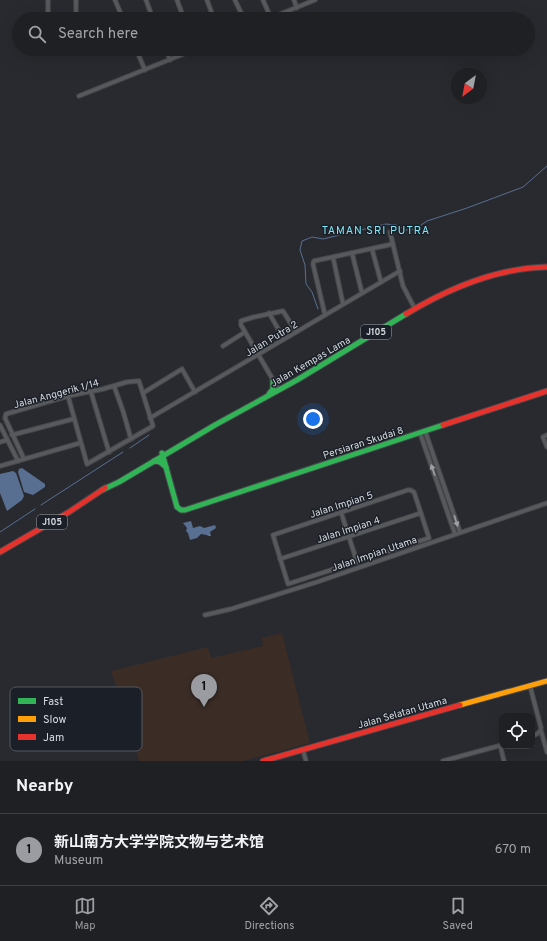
<!DOCTYPE html>
<meta charset="utf-8">
<style>
:root{--surface:#1e2023;--page:#2b2d30;--text:#f1f3f6;--muted:#a1a3a6;--line:#3c3e41;--accent:#9a9ca2}
body{margin:0;font-family:Overpass,"Noto Sans SC",sans-serif;background:var(--page);color:var(--text)}
.controls{position:absolute;right:12px;bottom:12px;display:grid;overflow:hidden;border-radius:8px;box-shadow:0 4px 16px #0002}
.controls button{width:36px;height:36px;display:grid;place-items:center;padding:0;border:0;border-bottom:1px solid var(--line);background:var(--surface);color:var(--text);font:20px sans-serif}
.compass{position:absolute;left:451px;top:68px;width:36px;height:36px;border-radius:50%;background:var(--surface);box-shadow:0 4px 16px #0002;rotate:212deg}
.you{position:absolute;left:313px;top:419px;width:14px;height:14px;margin:-10px;border:3px solid #fff;border-radius:50%;background:#1a73e8;box-shadow:0 0 0 6px #1a73e833}
.badge{display:grid;place-items:center;width:26px;height:26px;border-radius:50%;background:var(--accent);color:#111;font-size:13px;font-weight:700}
.pin{position:absolute;translate:-50% -33px;filter:drop-shadow(0 1px 2px #0008)}
.pin::after{content:'';position:absolute;top:21px;width:14px;height:12px;background:inherit;clip-path:polygon(0 0,100% 0,50% 100%)}
.list{margin:0;padding:0;list-style:none}
h2{display:flex;justify-content:space-between;align-items:center;height:52px;margin:0;padding:0 16px;font-size:17px}
h2 small{font-size:13px;font-weight:400;color:var(--muted)}
.list li{display:grid;grid-template-columns:26px 1fr auto;gap:12px;align-items:center;box-sizing:border-box;height:72px;padding:0 16px;border-top:1px solid var(--line)}
.list b{display:block;font-size:15px;white-space:nowrap}
.list p{margin:0;font-size:13px;white-space:nowrap;color:var(--muted)}
.list em{font-size:13px;font-style:normal;color:var(--muted)}
.icon{flex:none;width:22px;height:22px;fill:none;stroke:currentColor;stroke-width:2;stroke-linecap:round;stroke-linejoin:round}
.map{position:relative;flex:none;width:547px;height:761px;overflow:hidden}
.search{position:absolute;background:var(--surface);box-shadow:0 4px 16px #0002;left:12px;right:12px;top:12px;height:44px;display:flex;align-items:center;gap:10px;box-sizing:border-box;padding:0 14px;border-radius:22px;color:var(--muted);font-size:15px}
.sheet{height:124px;background:var(--surface)}
nav{display:flex;justify-content:space-around;align-items:center;box-sizing:border-box;height:56px;border-top:1px solid var(--line);background:var(--surface);font-size:11px;color:var(--muted)}
nav a{display:grid;justify-items:center;gap:2px}
nav .on{color:var(--accent)}
.map>svg:first-child{display:block}
</style>
<div class="map">
<svg width="547" height="761" viewBox="0 0 547 761">
<rect width="100%" height="100%" fill="#282a2f"/>
<polygon fill="#3b2c26" points="282,633 310,743 243,761 139,761 111,671 208,647 211,658 263,646 262,638"/>
<g fill="#586f91">
<polygon points="22,468 45,484 45,487 33,495 24,492 18,472 19,469"/>
<polygon points="13,471 16,473 24,496 22,500 7,511 0,493 0,474"/>
<polygon points="191,521 193,528 200,526 204,528 215,525 216,528 210,532 211,536 208,536 207,535 201,534 197,538 190,540 188,533 186,531 187,528 183,523"/>
</g>
<g fill="none" stroke-linecap="round" stroke-linejoin="round">
<g stroke="#586f91" stroke-width="1">
<polyline points="318,309 312,292 306,284 305,265 300,250 302,241 312,237 323,239 386,224 396,225 406,230 415,229 427,221 467,208 523,187 547,166"/>
<polyline points="130,448 149,435"/>
<polyline points="41,505 123,452"/>
<polyline points="0,532 35,509"/>
</g>
<defs>
<g id="street">
<polyline points="48,0 48,19"/>
<polyline points="76,0 76,19"/>
<polyline points="115,0 123,19"/>
<polyline points="146,0 153,19"/>
<polyline points="177,0 184,19"/>
<polyline points="207,0 214,19"/>
<polyline points="235,0 244,19"/>
<polyline points="263,0 271,18"/>
<polyline points="294,0 297,8"/>
<polyline points="268,19 315,0"/>
<polyline points="136,49 145,70"/>
<polyline points="166,49 170,60"/>
<polyline points="79,96 196,49"/>
<polyline points="390,232 403,286 415,309"/>
<polyline points="372,249 381,282"/>
<polyline points="352,253 362,293"/>
<polyline points="333,257 343,304"/>
<polyline points="269,313 284,339"/>
<polyline points="325,315 313,264 314,261 393,244"/>
<polyline points="223,346 245,332"/>
<polyline points="114,386 123,411 131,439"/>
<polyline points="279,390 241,325 241,321 254,317 283,311 296,332"/>
<polyline points="91,392 109,452"/>
<polyline points="143,393 182,369 195,392"/>
<polyline points="150,418 400,271"/>
<polyline points="0,425 18,461"/>
<polyline points="425,431 460,532"/>
<polyline points="420,433 455,534"/>
<polyline points="12,435 73,419"/>
<polyline points="547,435 543,437 547,447"/>
<polyline points="0,442 7,440"/>
<polyline points="24,459 5,418 6,414 68,396 103,389 127,382 139,381 153,426 87,464 68,396"/>
<polyline points="0,466 80,443"/>
<polygon points="408,490 410,490 414,492 429,538 288,584 273,535"/>
<polyline points="341,512 357,562"/>
<polyline points="280,559 421,513"/>
<polyline points="205,615 231,609 317,582 547,503"/>
<path d="M530 686 541 728C540 733 537 734 532 736"/>
<polyline points="541,731 547,752"/>
<polyline points="500,745 504,761"/>
<polyline points="303,750 306,761"/>
<polyline points="443,761 502,745"/>
</g>
<g id="fast">
<polyline points="269,394 273,389 273,381"/>
<polyline points="162,453 177,507 181,510 185,510 443,425"/>
<polyline points="154,461 160,462 166,467"/>
<polyline points="102,490 119,482 215,425 297,380 406,314"/>
</g>
<polyline id="slow" points="460,705 547,681"/>
<g id="jam">
<path d="M406 314C449 288 496 268 547 267"/>
<polyline points="443,425 547,391"/>
<polyline points="0,552 69,512 105,488"/>
<polyline points="263,761 460,705"/>
</g>
</defs>
<use href="#street" stroke="#45474b" stroke-width="5.5"/>
<use href="#fast" stroke="#45474b" stroke-width="7"/>
<use href="#slow" stroke="#45474b" stroke-width="7"/>
<use href="#jam" stroke="#45474b" stroke-width="7"/>
<use href="#street" stroke="#57595c" stroke-width="3.5"/>
<use href="#fast" stroke="#30b455" stroke-width="5"/>
<use href="#slow" stroke="#ff9f0a" stroke-width="5"/>
<use href="#jam" stroke="#e5322d" stroke-width="5"/>
</g>
<defs><path id="oneway-solid" d="M-6-.8H1V-3.2L6.5 0L1 3.2V.8H-6Z"/></defs>
<g fill="#9da0a5">
<use href="#oneway-solid" transform="translate(433 470) rotate(-109)"/>
<use href="#oneway-solid" transform="translate(456 521) rotate(72)"/>
</g>
<g text-anchor="middle" stroke-width="3" stroke-linejoin="round" paint-order="stroke">
<g fill="#1b2028" stroke="#9fa2a9" stroke-width="1">
<rect x="361" y="325" width="30" height="14" rx="3"/>
<rect x="37" y="515" width="30" height="14" rx="3"/>
</g>
<g font-size="9" font-weight="bold" fill="#d7dae0">
<text x="376" y="335">J105</text>
<text x="52" y="525">J105</text>
</g>
<g font-size="10" fill="#d7dae0" stroke="#1b2028">
<text transform="translate(271 338) rotate(-31)" y="4">Jalan Putra 2</text>
<text transform="translate(310 361) rotate(-30)" y="4">Jalan Kempas Lama</text>
<text transform="translate(56 393) rotate(-15)" y="4">Jalan Anggerik 1/14</text>
<text transform="translate(363 442) rotate(-18)" y="4">Persiaran Skudai 8</text>
<text transform="translate(341 504) rotate(-18)" y="4">Jalan Impian 5</text>
<text transform="translate(348 529) rotate(-18)" y="4">Jalan Impian 4</text>
<text transform="translate(374 553) rotate(-19)" y="4">Jalan Impian Utama</text>
<text transform="translate(402 712) rotate(-16)" y="4">Jalan Selatan Utama</text>
</g>
<g font-size="11" letter-spacing="1" fill="#7ee8f6" stroke="#1b2028">
<text x="376" y="234">TAMAN SRI PUTRA</text>
</g>
</g>
<rect x="10" y="687" width="132" height="64" rx="6" fill="#1b2028" stroke="#53585f" stroke-width="1"/>
<rect x="18" y="698" width="18" height="6" fill="#30b455"/>
<rect x="18" y="716" width="18" height="6" fill="#ff9f0a"/>
<rect x="18" y="734" width="18" height="6" fill="#e5322d"/>
<g font-size="11" fill="#d7dae0">
<text x="43" y="705">Fast</text>
<text x="43" y="723">Slow</text>
<text x="43" y="741">Jam</text>
</g>
</svg>
<div class="controls">
<button><svg class="icon" aria-label="locate" viewBox="0 0 24 24"><circle cx="12" cy="12" r="6"/><path d="M12 2v4M12 18v4M2 12h4M18 12h4"/></svg></button>
</div>
<svg class="compass" viewBox="-18 -18 36 36"><path d="M0-13l5 13h-10z" fill="#e53935"/><path d="M0 13l5-13h-10z" fill="#a1a3a6"/></svg>
<div class="you"></div>
<div class="pin badge" style="left:204px;top:707px">1</div>
<div class="search"><svg class="icon" aria-label="search" viewBox="0 0 24 24"><circle cx="10" cy="10" r="6"/><path d="M15 15l6 6"/></svg>Search here</div>
</div>
<section class="sheet">
<h2>Nearby<small></small></h2>
<ul class="list">
<li><span class="badge">1</span><div><b>新山南方大学学院文物与艺术馆</b><p>Museum</p></div><em>670 m</em></li>
</ul>
</section>
<nav>
<a class="on"><svg class="icon" aria-label="map" viewBox="0 0 24 24"><path d="M3 6l6-2 6 2 6-2v14l-6 2-6-2-6 2zM9 4v14M15 6v14"/></svg>Map</a>
<a><svg class="icon" aria-label="directions" viewBox="0 0 24 24"><path d="M12 3l9 9-9 9-9-9zM9 14v-3h6M13 9l2 2-2 2"/></svg>Directions</a>
<a><svg class="icon" aria-label="saved" viewBox="0 0 24 24"><path d="M7 4h10v16l-5-4-5 4z"/></svg>Saved</a>
</nav>
